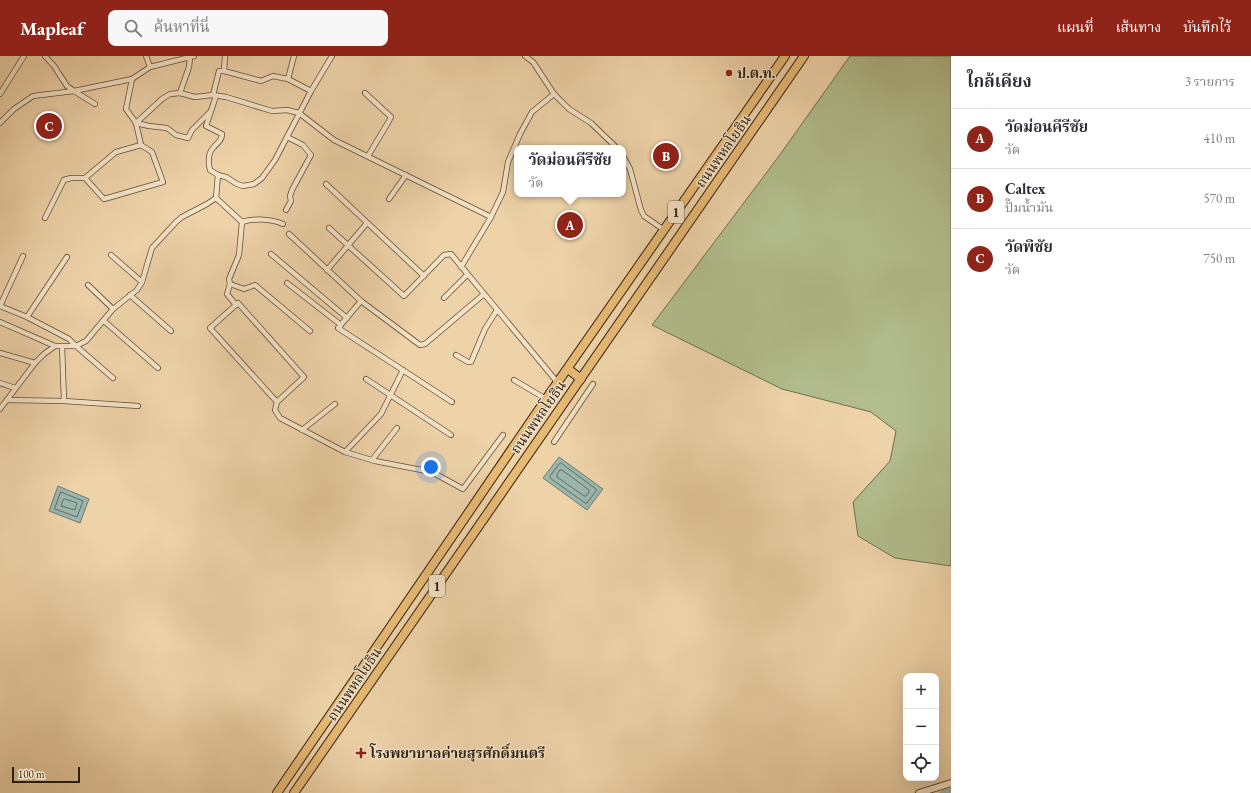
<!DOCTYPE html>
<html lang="th">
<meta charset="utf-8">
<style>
:root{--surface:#fff;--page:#f7f7f7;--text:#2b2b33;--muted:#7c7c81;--line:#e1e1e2;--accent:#8f2418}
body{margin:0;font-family:"EB Garamond","Noto Serif Thai",serif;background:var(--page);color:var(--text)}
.controls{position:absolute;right:12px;bottom:12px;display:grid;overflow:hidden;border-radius:8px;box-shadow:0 4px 16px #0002}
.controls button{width:36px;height:36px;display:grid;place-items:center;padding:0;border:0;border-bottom:1px solid var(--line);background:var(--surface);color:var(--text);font:20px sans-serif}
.scale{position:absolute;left:12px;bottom:10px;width:68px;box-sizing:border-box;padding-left:4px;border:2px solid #2f2112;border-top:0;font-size:11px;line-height:14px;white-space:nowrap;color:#2f2112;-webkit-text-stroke:3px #f4e2c6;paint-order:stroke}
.you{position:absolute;left:431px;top:411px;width:14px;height:14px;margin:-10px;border:3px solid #fff;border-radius:50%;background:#1a73e8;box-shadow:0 0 0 6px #1a73e833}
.badge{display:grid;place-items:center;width:26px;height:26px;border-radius:50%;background:var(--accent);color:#fff;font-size:13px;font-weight:700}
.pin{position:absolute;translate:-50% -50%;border:2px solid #fff;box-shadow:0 1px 4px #0006}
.popup{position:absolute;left:514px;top:89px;width:112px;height:52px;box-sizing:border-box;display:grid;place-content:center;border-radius:8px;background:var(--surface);filter:drop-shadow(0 1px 3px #0005);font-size:13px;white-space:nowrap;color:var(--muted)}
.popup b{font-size:15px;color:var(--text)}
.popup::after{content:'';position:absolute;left:50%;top:100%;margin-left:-8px;border:8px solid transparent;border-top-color:var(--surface)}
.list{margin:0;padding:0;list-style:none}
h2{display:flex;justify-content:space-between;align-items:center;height:52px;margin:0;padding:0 16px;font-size:17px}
h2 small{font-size:13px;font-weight:400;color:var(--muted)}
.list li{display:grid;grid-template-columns:26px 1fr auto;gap:12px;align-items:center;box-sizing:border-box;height:60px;padding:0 16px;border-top:1px solid var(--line)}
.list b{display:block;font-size:15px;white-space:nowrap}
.list p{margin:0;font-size:13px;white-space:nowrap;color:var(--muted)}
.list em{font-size:13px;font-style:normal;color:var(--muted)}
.icon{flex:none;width:22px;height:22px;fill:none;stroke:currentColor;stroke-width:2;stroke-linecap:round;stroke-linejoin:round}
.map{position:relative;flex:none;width:951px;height:737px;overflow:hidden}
header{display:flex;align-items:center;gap:24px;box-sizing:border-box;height:56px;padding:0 20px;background:var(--accent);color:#fff}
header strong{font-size:19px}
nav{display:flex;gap:22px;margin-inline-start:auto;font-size:14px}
.search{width:280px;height:36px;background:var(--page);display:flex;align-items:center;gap:10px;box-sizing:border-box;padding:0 14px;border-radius:8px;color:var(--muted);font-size:15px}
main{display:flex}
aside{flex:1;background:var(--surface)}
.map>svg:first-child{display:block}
</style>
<header>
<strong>Mapleaf</strong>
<div class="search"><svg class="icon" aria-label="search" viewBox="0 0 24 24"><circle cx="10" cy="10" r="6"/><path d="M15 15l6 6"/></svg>ค้นหาที่นี่</div>
<nav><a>แผนที่</a><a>เส้นทาง</a><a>บันทึกไว้</a></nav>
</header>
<main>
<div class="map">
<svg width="951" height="737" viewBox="0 0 951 737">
<rect width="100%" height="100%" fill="#eed2a8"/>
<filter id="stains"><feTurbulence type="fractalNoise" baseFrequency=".005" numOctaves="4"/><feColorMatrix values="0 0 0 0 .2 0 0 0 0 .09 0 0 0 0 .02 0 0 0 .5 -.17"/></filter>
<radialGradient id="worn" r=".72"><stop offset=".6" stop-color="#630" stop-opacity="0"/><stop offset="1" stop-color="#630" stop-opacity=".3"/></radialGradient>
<polygon fill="#b2bd8d" stroke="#706f50" points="850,0 951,0 951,510 895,502 858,480 853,446 890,405 896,375 871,356 782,333 652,269 779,100"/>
<g fill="#9ab6ad" stroke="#6f7a6f">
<polygon points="559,401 603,433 587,454 543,422"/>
<polygon points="58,430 89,443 80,467 49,455"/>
</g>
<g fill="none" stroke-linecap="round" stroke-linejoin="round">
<g stroke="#646c60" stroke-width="1">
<polygon points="561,407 596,433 596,435 587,447 585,447 550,422 550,420 559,408"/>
<polygon points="560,414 562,414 589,434 589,436 586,440 584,440 557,421 557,419"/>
<polygon points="61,436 83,445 77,461 55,453"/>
<polygon points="65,443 77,447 75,454 61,450 63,444"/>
</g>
<polyline stroke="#9ab6ad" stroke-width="5" points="942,737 951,734"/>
<defs>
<g id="minor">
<polyline points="45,0 54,10 67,30 74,35 95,48"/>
<polyline points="146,0 150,11"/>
<polyline points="225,0 224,15 261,25 273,20 288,23 294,0"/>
<polyline points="525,0 533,6 554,38 569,53 591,67 617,92"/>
<polyline points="132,23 126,53 136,67 141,89 152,96 163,126 104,143 85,122 116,96 141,89"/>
<polyline points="288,23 311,35"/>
<polyline points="180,37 189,11 190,1"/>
<polyline points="365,37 391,61 389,65 368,100"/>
<polyline points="0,38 24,0"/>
<polyline points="213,39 219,15 224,15"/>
<path d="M216 40 206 70 222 78C222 85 217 87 213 92 208 97 208 108 210 114L218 119"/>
<polyline points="0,67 14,53 33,40 74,35 132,23 150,11 194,0"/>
<polyline points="136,67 162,43 170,38 180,37 195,41 213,39 226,41 272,55 287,54 299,57 334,84 491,161"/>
<polyline points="136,67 149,70 167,72 176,79 188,82 192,74 210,56"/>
<polyline points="623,100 630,113 641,154 644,160 664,174"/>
<polyline points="326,128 424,220"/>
<polyline points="216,142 242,166 239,199 229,223 230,228 227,238 236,249"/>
<polyline points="389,143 406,119"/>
<polyline points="286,154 291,145 290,140 292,134 311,99 303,89 287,81"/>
<polyline points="45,162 64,124 71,122 85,122"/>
<path d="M242 166C255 162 271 163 283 168"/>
<polyline points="329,172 404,240 444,199 451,198 558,327"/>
<polyline points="289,178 361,245 420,289 425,288 484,238"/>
<polyline points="271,198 347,262"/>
<polyline points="111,199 142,226"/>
<polyline points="461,211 491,161 503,136 508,106 520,78 532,56 554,38"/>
<polyline points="327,214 367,167"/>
<polyline points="287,227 341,269"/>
<polyline points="230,228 244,233 255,229 310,275"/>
<polyline points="88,229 113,253"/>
<polyline points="130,239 171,275"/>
<polyline points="444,242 467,219"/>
<polyline points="361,245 338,272 452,346"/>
<polyline points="0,250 27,261 69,283 76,290 86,285 113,253 137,234 142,226 152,192 176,166 182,161 207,148 216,142 218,119 226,121 237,128 243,130 254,128 262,122 275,104 311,35 332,0"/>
<polyline points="0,250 23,200"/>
<polyline points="27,261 67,201"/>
<polyline points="104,265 158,312"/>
<polyline points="0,266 55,290"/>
<polyline points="62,290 64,345"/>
<polyline points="0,297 35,307"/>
<polyline points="456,299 468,306 471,306 485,273 497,254"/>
<polyline points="366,323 451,379"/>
<polyline points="514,324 546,343"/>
<polyline points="0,327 15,332"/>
<polyline points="7,344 64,345 138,350"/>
<polyline points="277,346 210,272 238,247 304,321 277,346 275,354 280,362 345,396 375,405 432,416 463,433 503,379"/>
<polyline points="0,353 35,307 44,298 55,290 76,290 113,322"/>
<polyline points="302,374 335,348"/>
<polyline points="554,386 593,328"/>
<polyline points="345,396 381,358 403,314"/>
<polyline points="372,404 397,372"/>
</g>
<polyline id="tertiary" points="919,737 951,727"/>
<g id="trunk">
<polyline points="568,313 581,323"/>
<polyline points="277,737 546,343 785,0"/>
<polyline points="294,737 804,0"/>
</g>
</defs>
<use href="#minor" stroke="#5f4d38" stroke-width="6"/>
<use href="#tertiary" stroke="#5f4d38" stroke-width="8"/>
<use href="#trunk" stroke="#2f2112" stroke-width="10"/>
<use href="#minor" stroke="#f4e2c6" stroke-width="4.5"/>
<use href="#tertiary" stroke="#f4e2c6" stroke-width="6"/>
<use href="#trunk" stroke="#e7b974" stroke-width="8"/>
</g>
<g fill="#8f2418" stroke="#f4e2c6" stroke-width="1.5">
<circle cx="729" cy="17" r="4"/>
<path d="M359 691h4v4h4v4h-4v4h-4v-4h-4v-4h4z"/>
</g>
<g text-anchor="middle" stroke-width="3" stroke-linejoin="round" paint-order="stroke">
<g fill="#f4e2c6" stroke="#6a5b48" stroke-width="1">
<rect x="668" y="145" width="16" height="22" rx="3"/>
<rect x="429" y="519" width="16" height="22" rx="3"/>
</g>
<g font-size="13" font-weight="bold" fill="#2f2112">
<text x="676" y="161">1</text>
<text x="437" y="535">1</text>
</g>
<g font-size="14" font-weight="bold" fill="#2f2112" stroke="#f4e2c6" text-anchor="start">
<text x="737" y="22">ป.ต.ท.</text>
<text x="370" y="702">โรงพยาบาลค่ายสุรศักดิ์มนตรี</text>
</g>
<g font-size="14" fill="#2f2112" stroke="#f4e2c6">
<text transform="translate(723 95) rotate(-55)" y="5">ถนนพหลโยธิน</text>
<text transform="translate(538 361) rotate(-55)" y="5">ถนนพหลโยธิน</text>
<text transform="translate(354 628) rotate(-56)" y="5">ถนนพหลโยธิน</text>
</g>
</g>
<rect width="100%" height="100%" filter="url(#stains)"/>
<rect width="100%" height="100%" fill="url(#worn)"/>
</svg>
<div class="controls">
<button>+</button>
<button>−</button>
<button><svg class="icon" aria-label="locate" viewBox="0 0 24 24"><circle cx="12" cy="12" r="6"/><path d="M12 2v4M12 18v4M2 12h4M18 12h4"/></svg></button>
</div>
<div class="scale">100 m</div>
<div class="you"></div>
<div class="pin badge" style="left:570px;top:169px">A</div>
<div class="popup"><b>วัดม่อนคีรีชัย</b>วัด</div>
<div class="pin badge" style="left:666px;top:100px">B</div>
<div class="pin badge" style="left:49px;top:70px">C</div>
</div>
<aside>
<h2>ใกล้เคียง<small>3 รายการ</small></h2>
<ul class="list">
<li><span class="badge">A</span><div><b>วัดม่อนคีรีชัย</b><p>วัด</p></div><em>410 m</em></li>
<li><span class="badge">B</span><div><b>Caltex</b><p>ปั๊มน้ำมัน</p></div><em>570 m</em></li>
<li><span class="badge">C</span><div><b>วัดพิชัย</b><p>วัด</p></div><em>750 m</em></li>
</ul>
</aside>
</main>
